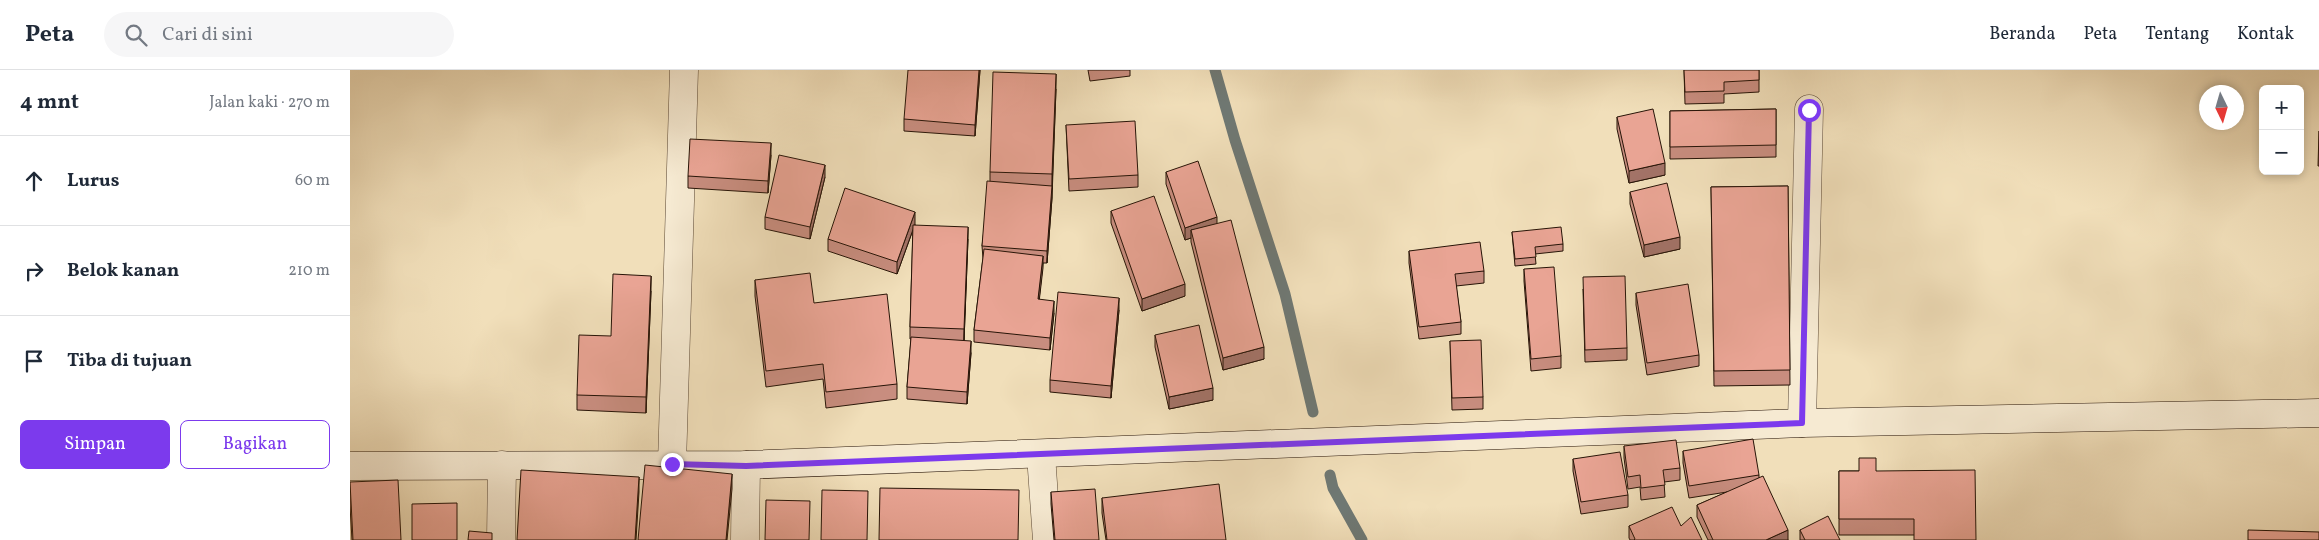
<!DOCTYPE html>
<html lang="id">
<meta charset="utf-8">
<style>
:root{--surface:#fff;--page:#f6f6f7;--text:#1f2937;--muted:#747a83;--line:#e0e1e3;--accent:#7c3aed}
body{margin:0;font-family:Vollkorn,serif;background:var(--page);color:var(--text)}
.controls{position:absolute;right:15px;top:15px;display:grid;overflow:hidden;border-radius:8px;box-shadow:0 2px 8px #0003}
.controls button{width:45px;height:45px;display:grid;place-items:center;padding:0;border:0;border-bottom:1px solid var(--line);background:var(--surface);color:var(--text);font:25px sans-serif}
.compass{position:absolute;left:1849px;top:15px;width:45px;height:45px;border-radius:50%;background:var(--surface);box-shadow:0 2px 8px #0003;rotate:175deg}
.stop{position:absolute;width:15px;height:15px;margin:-11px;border:4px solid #7c3aed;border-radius:50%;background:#fff}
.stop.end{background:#7c3aed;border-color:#fff;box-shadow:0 1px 5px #0008}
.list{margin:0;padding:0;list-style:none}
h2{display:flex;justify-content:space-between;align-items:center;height:65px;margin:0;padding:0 20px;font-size:21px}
h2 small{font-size:16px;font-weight:400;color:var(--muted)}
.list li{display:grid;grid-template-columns:32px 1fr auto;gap:15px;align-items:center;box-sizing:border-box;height:90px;padding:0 20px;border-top:1px solid var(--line)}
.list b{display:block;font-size:19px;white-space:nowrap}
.list em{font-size:16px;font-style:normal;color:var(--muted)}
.actions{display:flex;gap:10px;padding:15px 20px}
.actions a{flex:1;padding:11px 0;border:1px solid var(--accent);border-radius:8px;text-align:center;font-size:18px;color:var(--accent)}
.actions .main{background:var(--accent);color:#fff}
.icon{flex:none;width:28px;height:28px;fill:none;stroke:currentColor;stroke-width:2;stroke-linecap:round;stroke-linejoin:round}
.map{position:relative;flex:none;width:1969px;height:470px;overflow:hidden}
header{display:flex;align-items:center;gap:30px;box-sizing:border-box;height:70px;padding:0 25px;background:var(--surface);border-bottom:1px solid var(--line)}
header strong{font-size:24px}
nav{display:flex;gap:28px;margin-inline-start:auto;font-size:18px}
.search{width:350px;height:45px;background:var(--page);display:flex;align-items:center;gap:12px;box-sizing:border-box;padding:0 18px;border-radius:28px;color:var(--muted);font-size:19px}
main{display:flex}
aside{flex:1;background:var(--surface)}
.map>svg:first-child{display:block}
</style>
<header>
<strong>Peta</strong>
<div class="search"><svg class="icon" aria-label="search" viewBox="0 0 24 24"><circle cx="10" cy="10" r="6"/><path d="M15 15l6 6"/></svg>Cari di sini</div>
<nav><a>Beranda</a><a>Peta</a><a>Tentang</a><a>Kontak</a></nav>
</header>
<main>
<aside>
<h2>4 mnt<small>Jalan kaki · 270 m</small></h2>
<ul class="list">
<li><svg class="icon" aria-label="ahead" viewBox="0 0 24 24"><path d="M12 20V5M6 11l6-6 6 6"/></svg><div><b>Lurus</b></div><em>60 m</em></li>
<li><svg class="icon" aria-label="right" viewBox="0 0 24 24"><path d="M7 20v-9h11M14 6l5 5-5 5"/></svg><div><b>Belok kanan</b></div><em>210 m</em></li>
<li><svg class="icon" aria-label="arrive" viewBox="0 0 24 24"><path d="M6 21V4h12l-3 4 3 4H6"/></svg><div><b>Tiba di tujuan</b></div></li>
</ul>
<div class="actions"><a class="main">Simpan</a><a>Bagikan</a></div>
</aside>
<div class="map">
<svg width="1969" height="470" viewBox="0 0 1969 470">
<rect width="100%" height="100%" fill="#f1dfba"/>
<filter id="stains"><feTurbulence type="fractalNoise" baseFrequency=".004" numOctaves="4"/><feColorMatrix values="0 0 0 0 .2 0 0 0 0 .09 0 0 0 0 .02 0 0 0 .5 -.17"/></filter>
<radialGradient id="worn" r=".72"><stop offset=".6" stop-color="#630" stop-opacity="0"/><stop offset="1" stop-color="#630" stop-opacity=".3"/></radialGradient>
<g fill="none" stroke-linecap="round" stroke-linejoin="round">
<g stroke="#6f7873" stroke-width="11">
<polyline points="865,0 885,70 935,224 963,342"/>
<polyline points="980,405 983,418 1012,470"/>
</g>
<defs>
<g id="street">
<polyline points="1452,353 1459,39"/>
<polyline points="691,385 697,470"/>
<polyline points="322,394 334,0"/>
<polyline points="151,470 152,395"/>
<polyline points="395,470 396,395"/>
</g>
<polyline id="secondary" points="0,396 396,395 1452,353 1969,343"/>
</defs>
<use href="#street" stroke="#5a4734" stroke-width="29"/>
<use href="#secondary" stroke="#271407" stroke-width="29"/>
<use href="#street" stroke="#f6ead2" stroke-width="28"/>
<use href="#secondary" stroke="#f6ead2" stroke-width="28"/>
</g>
<g fill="#c88d7f" stroke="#271407">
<polygon points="630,0 625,66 554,61 554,49"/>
<polygon points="738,0 780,0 780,6 740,11"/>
<polygon points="1334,0 1409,0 1409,22 1374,24 1374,33 1335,34"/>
<polygon points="706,19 702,128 697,193 693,193 689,230 704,243 700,280 624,272 624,260 633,188 632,176 640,112 640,102"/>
<polygon points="1426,39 1426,87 1320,89 1320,41"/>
<polygon points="1267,47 1315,105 1279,113 1267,59"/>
<polygon points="716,55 788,105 788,117 719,121"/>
<polygon points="1969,61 1969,96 1968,96"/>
<polygon points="421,85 418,123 338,118 338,106"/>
<polygon points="816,102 867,154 914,289 873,300 841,172 841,168 835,170 816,114"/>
<polygon points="475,107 460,169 415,159 415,147"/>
<polygon points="1438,116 1440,315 1364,316 1361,117"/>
<polygon points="1280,122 1330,179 1294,187 1280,134"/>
<polygon points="761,141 835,226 792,241 761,153"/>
<polygon points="565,154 565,156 618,169 614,271 621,283 617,334 557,329 557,317 561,269 560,269 560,257 563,160 547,204 478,181 478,169"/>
<polygon points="1162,162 1213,174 1213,181 1185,184 1186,194 1165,196"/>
<polygon points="1059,181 1134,201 1134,213 1106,216 1111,252 1111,264 1069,269 1059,193"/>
<polygon points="1174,199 1211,286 1211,298 1181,301 1174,211"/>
<polygon points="405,210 464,233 547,314 547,329 476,338 473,309 416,317 405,226"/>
<polygon points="1233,219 1277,278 1277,290 1235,292"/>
<polygon points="301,221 296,343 227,340 227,325 261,266"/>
<polygon points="1286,223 1349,285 1349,296 1297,305 1286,235"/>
<polygon points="769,240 761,328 700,322 700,310"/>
<polygon points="805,265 863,330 819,339 805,277"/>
<polygon points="1100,271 1133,327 1133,339 1102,340"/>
<polygon points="1274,376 1330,398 1330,410 1314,412 1315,427 1291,430 1290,417 1278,419 1274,388"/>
<polygon points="1333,381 1409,405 1409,408 1438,470 1358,470 1347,447 1347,435 1377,422 1339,428 1333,393"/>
<polygon points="1223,389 1278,425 1278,437 1231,444 1223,401"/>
<polygon points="1489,401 1526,401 1626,470 1564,465 1489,465"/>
<polygon points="0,412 51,470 2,470 0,436"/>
<polygon points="701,422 749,470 704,470 701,434"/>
<polygon points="752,428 876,470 756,470 752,443"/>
<polygon points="1279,456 1331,456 1352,470 1280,470 1279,468"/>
<polygon points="1450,460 1490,470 1450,470"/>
</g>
<g fill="#a37368" stroke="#271407">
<polygon points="629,0 630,0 625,66 625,55"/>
<polygon points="706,4 706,19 702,119 702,104"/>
<polygon points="421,73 421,85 418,123 418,111"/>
<polygon points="1315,93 1315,105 1279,113 1279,101"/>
<polygon points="475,95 475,107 460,169 460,157"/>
<polygon points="702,116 702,128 697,193 697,181"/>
<polygon points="565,142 565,154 547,204 547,192"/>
<polygon points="867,147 867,159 841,160 841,168 835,170 835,158"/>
<polygon points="618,157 618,169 614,271 614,259"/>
<polygon points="1330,167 1330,179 1294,187 1294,175"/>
<polygon points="693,186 693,198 688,241 688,229"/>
<polygon points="301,206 301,221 296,343 296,327"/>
<polygon points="835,214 835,226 792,241 792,229"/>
<polygon points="769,228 769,240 761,328 761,316"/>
<polygon points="704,231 704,243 700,280 700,268"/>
<polygon points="621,271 621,283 617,334 617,322"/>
<polygon points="914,277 914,289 873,300 873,288"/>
<polygon points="863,318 863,330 819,339 819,327"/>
<polygon points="382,404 382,419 377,470 376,470"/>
<polygon points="289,407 289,422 286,470 285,470"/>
<polygon points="1438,460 1438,470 1416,470"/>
</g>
<g fill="#e9a494" stroke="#271407">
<polygon points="558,0 629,0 625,55 554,49"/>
<polygon points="1334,0 1409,0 1409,10 1374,12 1374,21 1335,22"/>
<polygon points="643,2 706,4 702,104 640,102"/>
<polygon points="1303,39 1315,93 1279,101 1267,47"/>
<polygon points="1426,39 1426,75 1320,77 1320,41"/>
<polygon points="785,51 788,105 719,109 716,55"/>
<polygon points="340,69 421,73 418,111 338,106"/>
<polygon points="429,85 475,95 460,157 415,147"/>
<polygon points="848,91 867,147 835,158 816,102"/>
<polygon points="637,111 702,116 697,181 632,176"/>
<polygon points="1317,113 1330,167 1294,175 1280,122"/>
<polygon points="1438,116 1440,300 1364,301 1361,117"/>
<polygon points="495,118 565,142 547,192 478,169"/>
<polygon points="804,126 835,214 792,229 761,141"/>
<polygon points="881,150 914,277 873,288 841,160"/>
<polygon points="563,155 618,157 614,259 560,257"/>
<polygon points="1211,157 1213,174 1185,177 1186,187 1165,189 1162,162"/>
<polygon points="1130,172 1134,201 1105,204 1111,252 1069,257 1059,181"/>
<polygon points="634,179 693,186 688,229 704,231 700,268 624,260"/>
<polygon points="1204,197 1211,286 1181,289 1174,199"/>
<polygon points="460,203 464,233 537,224 547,314 476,322 473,294 416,301 405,210"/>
<polygon points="263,204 301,206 296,327 227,325 229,265 261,266"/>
<polygon points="1275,206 1277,278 1235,280 1233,207"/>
<polygon points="1338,214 1349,285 1297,293 1286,223"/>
<polygon points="708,222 769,228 761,316 700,310"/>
<polygon points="849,255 863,318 819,327 805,265"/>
<polygon points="561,267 621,271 617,322 557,317"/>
<polygon points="1131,270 1133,327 1102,328 1100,271"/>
<polygon points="1403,369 1409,405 1339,416 1333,381"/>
<polygon points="1326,370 1330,398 1313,400 1315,415 1291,418 1290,405 1278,407 1274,376"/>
<polygon points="1270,382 1278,425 1231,432 1223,389"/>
<polygon points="1509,388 1526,388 1526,401 1625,400 1626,470 1564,470 1564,449 1489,449 1489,401 1509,401"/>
<polygon points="295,395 382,404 376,470 288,470"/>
<polygon points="171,400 289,407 285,470 167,470"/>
<polygon points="1413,406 1438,460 1416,470 1363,470 1347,435"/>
<polygon points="48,410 51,470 3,470 0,412"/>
<polygon points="869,414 876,470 757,470 752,428"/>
<polygon points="530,418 669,420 668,470 529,470"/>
<polygon points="745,419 749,470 705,470 701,422"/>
<polygon points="472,420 518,421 517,470 471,470"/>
<polygon points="416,430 460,431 459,470 415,470"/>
<polygon points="107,433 107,470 62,470 62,434"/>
<polygon points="1322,437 1331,456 1341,447 1352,470 1284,470 1285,469 1279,456"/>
<polygon points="1478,446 1490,470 1455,470 1450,460"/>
<polygon points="1898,460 1969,462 1969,470 1898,470"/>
<polygon points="119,461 142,463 142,470 118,470"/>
</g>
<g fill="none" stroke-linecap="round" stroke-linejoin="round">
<polyline stroke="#7c3aed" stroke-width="6" points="322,394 396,396 1452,353 1459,40"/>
</g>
<rect width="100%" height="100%" filter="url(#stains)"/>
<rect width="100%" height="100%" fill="url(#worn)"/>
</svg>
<div class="controls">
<button>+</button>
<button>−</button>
</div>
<svg class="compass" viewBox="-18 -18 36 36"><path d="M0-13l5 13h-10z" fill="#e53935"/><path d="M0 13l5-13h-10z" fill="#747a83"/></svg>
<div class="stop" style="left:1459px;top:40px"></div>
<div class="stop end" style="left:322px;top:394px"></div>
</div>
</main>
